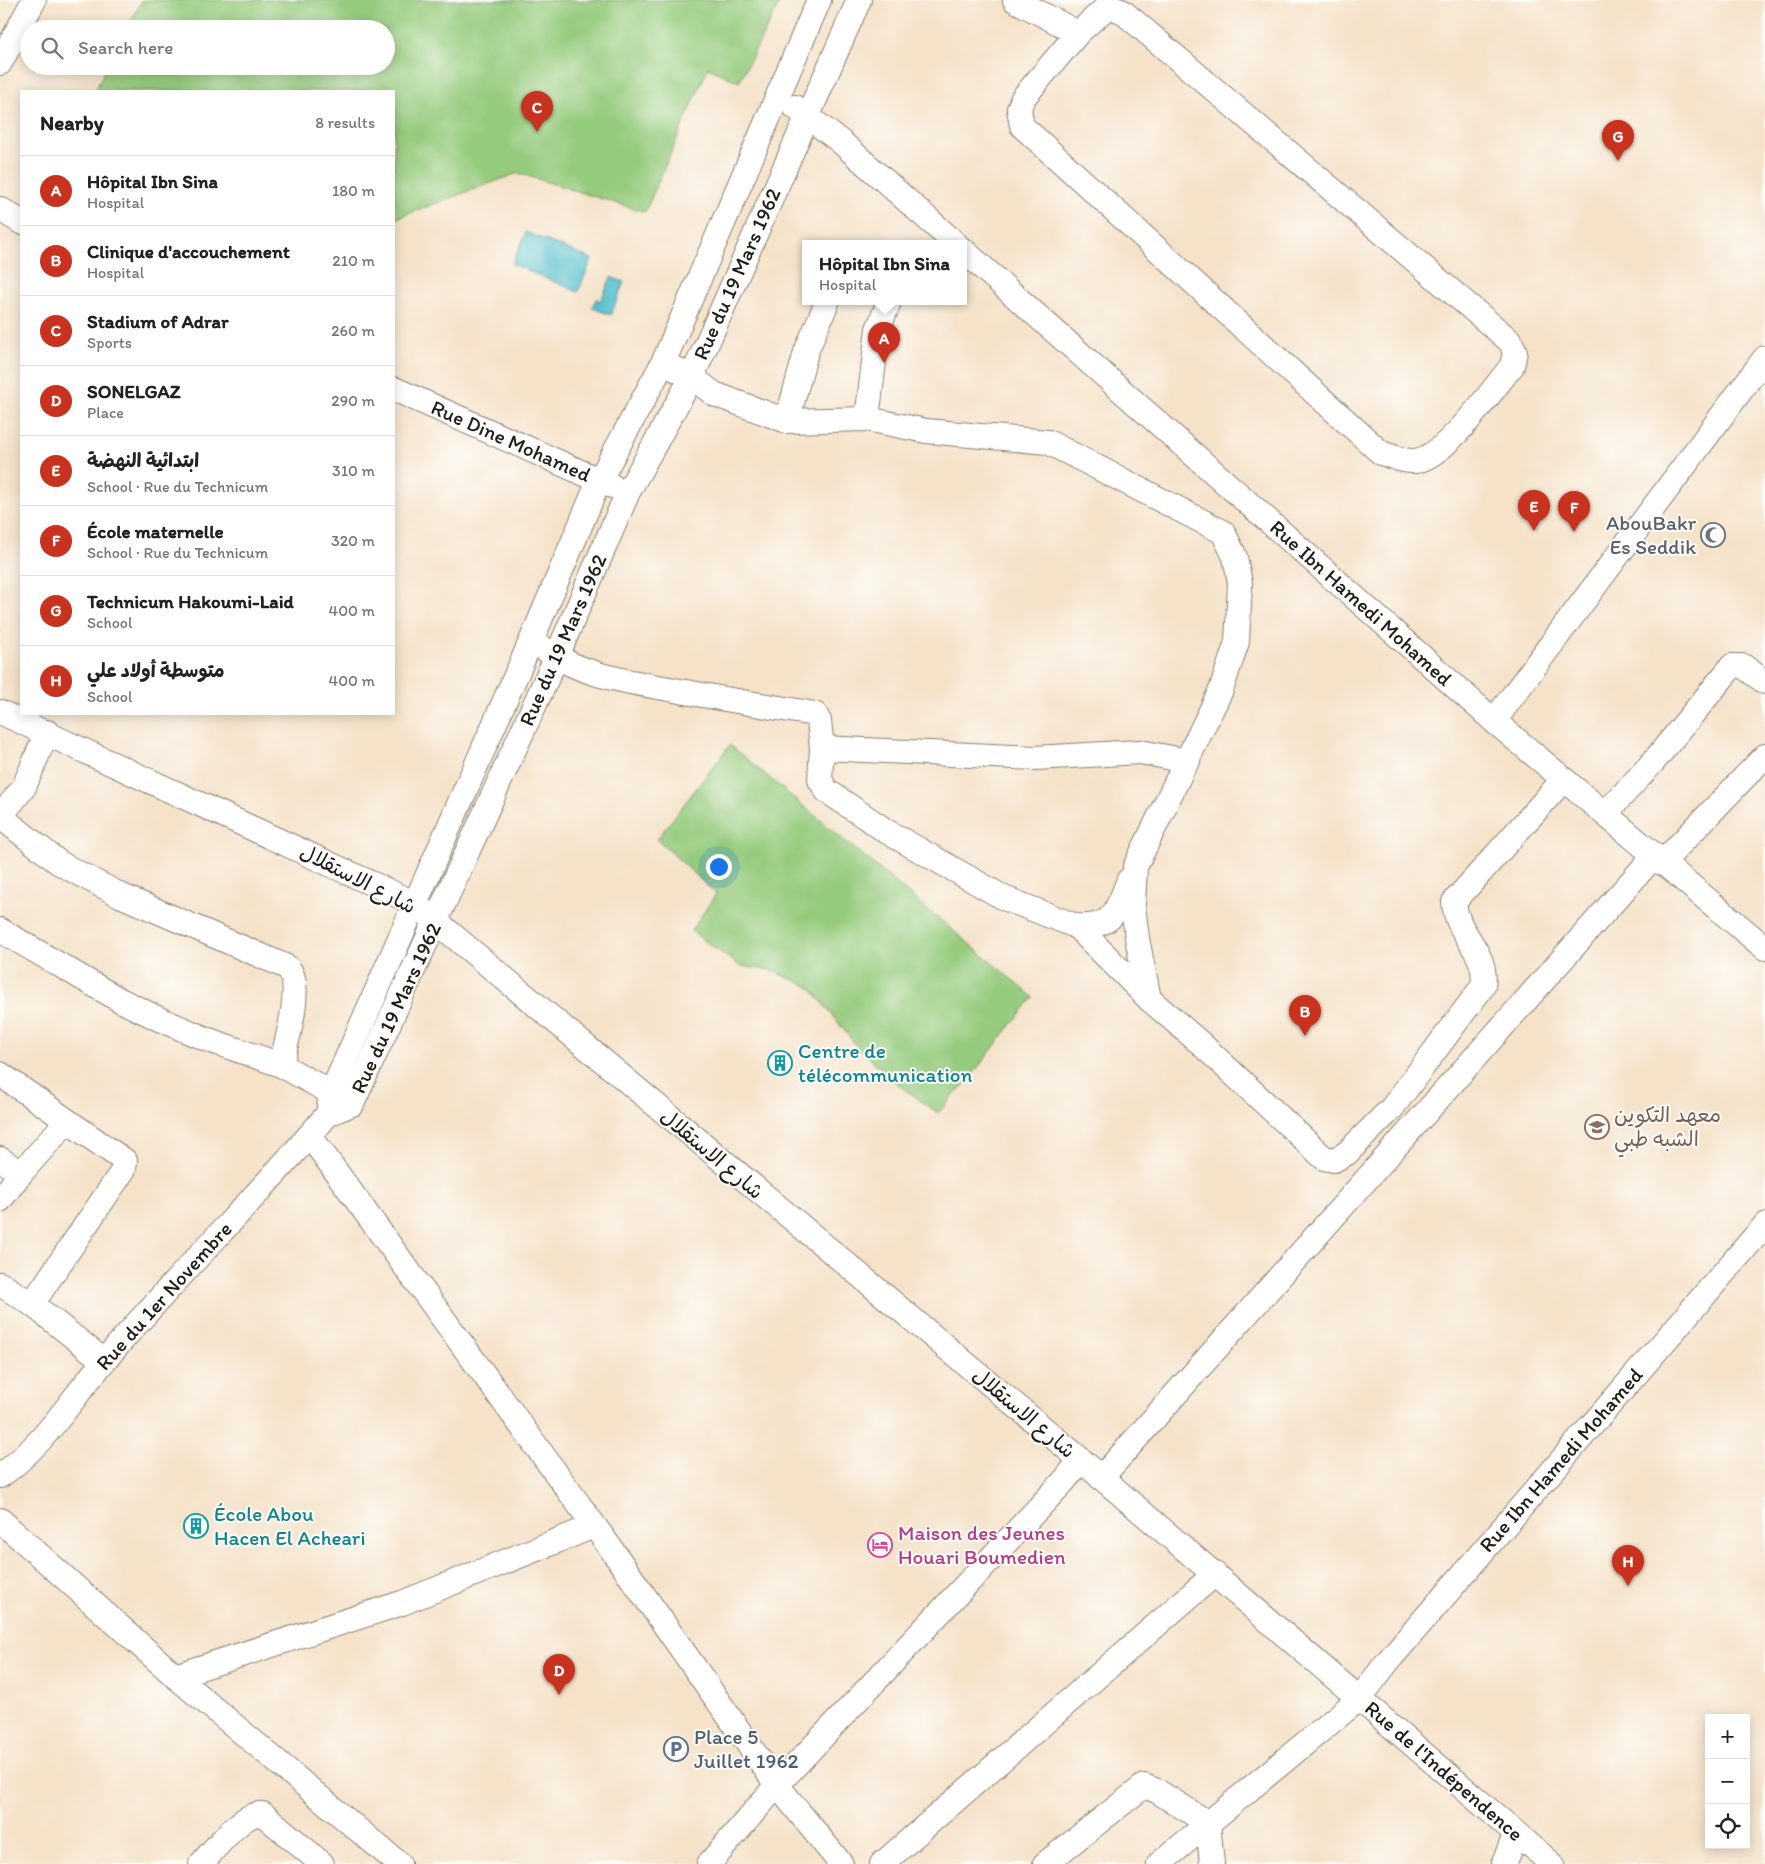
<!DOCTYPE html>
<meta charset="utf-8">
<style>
:root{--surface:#fff;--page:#f6f6f6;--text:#222;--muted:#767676;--line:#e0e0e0;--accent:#c8321e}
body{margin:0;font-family:Itim,"Playpen Sans Arabic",sans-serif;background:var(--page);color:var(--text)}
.controls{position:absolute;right:15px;bottom:15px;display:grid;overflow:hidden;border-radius:0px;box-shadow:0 2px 12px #0003}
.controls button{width:45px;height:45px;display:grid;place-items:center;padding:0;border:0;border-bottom:1px solid var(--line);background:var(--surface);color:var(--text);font:25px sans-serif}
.you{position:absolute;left:718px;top:866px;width:18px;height:18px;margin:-12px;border:4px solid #fff;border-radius:50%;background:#1a73e8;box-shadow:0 0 0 8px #1a73e833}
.badge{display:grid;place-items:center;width:32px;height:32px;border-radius:50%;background:var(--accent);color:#fff;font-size:16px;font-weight:700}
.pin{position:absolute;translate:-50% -41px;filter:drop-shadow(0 1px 2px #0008)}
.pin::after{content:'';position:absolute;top:26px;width:18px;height:15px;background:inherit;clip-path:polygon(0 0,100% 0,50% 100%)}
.popup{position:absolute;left:802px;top:240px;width:165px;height:65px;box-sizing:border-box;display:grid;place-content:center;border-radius:0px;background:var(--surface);filter:drop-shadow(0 1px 4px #0005);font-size:16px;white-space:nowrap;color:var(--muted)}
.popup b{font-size:19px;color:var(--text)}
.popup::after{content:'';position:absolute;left:50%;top:100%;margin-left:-10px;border:10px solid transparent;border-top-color:var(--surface)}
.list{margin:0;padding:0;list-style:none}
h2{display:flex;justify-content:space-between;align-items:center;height:65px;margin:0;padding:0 20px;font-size:21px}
h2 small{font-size:16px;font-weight:400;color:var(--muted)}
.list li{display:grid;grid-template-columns:32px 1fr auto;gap:15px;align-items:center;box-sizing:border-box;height:70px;padding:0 20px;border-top:1px solid var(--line)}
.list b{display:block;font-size:19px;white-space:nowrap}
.list p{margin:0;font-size:16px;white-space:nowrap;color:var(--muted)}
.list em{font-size:16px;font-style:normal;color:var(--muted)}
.icon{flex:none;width:28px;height:28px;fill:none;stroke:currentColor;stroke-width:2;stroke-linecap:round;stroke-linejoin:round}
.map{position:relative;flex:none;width:1765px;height:1864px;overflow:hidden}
.search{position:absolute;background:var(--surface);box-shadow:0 2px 12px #0003;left:20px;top:20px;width:375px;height:55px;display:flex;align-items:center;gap:12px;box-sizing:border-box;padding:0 18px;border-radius:28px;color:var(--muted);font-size:19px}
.panel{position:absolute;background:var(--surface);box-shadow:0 2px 12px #0003;left:20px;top:90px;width:375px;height:625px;border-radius:0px}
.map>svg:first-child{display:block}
</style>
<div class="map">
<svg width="1765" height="1864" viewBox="0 0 1765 1864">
<rect width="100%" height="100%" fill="#fdfcf7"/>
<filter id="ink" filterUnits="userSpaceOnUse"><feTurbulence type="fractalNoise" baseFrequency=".02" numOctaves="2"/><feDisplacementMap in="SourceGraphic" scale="10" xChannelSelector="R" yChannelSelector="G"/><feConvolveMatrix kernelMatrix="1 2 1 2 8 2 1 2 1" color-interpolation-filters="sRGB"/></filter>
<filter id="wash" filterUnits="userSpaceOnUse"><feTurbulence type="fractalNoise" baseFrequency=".0096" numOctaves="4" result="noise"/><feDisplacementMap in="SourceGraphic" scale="20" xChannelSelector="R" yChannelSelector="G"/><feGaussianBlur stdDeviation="1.12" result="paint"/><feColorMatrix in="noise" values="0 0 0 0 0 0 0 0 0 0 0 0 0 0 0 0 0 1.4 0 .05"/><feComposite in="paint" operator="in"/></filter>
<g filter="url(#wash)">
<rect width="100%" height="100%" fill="#f5e2c9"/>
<g fill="#95cb7d" stroke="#58744c">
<polygon points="142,0 781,0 739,82 708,68 645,212 518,173 394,219 394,91 95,91 107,66 386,66 386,29 127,29"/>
<polygon points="730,745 1033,997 969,1079 938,1113 897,1084 855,1044 810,987 770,970 740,966 691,931 716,894 657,839"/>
</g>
<g fill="#55c1ce" stroke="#386e75">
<polygon points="526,232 592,259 578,292 512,264"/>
<polygon points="611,277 624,282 611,315 592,308 596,299 601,300"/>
</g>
</g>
<g filter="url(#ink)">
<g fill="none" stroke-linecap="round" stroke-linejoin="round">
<defs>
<g id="minor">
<polyline points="1015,0 1078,33"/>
<path d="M1106 8H1115L1123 12 1510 341 1515 352 1512 366C1492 390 1445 458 1415 461 1403 462 1392 456 1381 453L1022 126 1019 109 1023 98 1078 33Z"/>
<polyline points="0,63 34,0"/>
<polyline points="795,107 841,142 956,244"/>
<polyline points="0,209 21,222"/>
<polyline points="963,250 1494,721 1765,948"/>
<path d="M663 363 692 377 714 394 787 421 867 419 926 431 1048 442 1223 532 1235 557 1240 583 1237 642 1221 690 1135 867 1133 906 1137 938 1149 999 1199 1042 1324 1158 1334 1160 1347 1153 1392 1108 1483 986C1489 951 1456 936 1454 902L1564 779"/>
<polyline points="394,389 612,486"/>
<polyline points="867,419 878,329 889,302"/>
<polyline points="787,421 806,352 827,302"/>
<path d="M543 648C579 675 626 681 669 689 717 698 766 706 815 714L819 721 822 748 820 780 827 791 886 831 1004 898 1076 926 1149 999"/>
<polyline points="0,712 414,903 1081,1460 1552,1864"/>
<polyline points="1494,721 1765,358"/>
<polyline points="822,748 1035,758 1140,752 1188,761"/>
<polyline points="1605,814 1654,761 1732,666 1743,666 1765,682"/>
<polyline points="0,817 24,787 47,732"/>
<path d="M1 817 58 862 76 872 120 895 287 967C305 984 286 1043 281 1065"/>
<polyline points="1662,863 1765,756"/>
<path d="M1076 926C1115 928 1116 911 1129 880"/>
<polyline points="0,930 118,999 159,1019 206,1039 281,1065 344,1100"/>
<polyline points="0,1074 125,1161 124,1169 32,1304"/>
<polyline points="328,1114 331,1094 532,639 599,481 663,363 819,0"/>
<polyline points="310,1136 612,1550 777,1785 841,1864"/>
<polyline points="0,1159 21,1173"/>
<polyline points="0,1200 21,1173 67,1121"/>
<polyline points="0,1284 32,1304 104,1361"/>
<path d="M0 1476C43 1446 70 1401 104 1361 176 1277 256 1198 328 1114L352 1104 556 658 628 492 692 377 859 0"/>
<polyline points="1101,1478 1654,856"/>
<polyline points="0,1520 175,1676 399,1864"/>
<polyline points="175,1676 402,1603 594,1526"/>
<path d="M201 1864C214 1850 243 1811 263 1814L322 1864"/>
<polyline points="709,1864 777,1785 1064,1481 1081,1460"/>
<polyline points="882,1864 1215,1574"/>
<polyline points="1045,1864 1144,1786 1157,1791 1208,1823 1212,1864"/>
<polyline points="1159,1864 1360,1698 1388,1661 1765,1225"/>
<polyline points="1503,1864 1516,1834"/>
</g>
</defs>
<use href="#minor" stroke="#887f72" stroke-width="26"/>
<use href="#minor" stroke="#fff" stroke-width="24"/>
</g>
</g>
<defs>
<symbol id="mosque-ring" viewBox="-11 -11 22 22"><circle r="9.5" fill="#fdfcf7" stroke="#6b7280" stroke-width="1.5"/><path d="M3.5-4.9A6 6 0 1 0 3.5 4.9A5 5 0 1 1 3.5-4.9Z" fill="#6b7280"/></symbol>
<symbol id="building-ring" viewBox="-11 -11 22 22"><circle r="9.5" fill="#fdfcf7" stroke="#0f9aa8" stroke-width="1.5"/><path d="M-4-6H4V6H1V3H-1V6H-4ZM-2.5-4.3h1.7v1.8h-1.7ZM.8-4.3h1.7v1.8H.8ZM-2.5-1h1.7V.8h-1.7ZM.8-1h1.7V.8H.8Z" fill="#0f9aa8"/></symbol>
<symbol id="university-ring" viewBox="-11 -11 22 22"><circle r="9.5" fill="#fdfcf7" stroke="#8d6e63" stroke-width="1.5"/><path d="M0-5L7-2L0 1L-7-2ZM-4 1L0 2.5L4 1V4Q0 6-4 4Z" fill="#8d6e63"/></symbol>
<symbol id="hotel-ring" viewBox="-11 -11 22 22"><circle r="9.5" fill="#fdfcf7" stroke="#d1479c" stroke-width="1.5"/><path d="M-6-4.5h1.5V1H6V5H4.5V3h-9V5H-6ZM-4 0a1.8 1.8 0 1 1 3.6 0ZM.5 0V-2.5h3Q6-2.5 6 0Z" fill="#d1479c"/></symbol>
<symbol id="parking-ring" viewBox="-11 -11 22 22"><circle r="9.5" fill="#fdfcf7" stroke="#5c6f8a" stroke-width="1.5"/><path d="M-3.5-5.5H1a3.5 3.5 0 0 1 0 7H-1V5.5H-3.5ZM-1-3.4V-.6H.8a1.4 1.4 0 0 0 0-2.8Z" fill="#5c6f8a"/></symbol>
</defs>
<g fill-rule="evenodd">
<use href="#mosque-ring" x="1699" y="521" width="28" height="28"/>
<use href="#building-ring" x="766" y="1049" width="28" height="28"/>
<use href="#university-ring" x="1583" y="1113" width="28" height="28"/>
<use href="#building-ring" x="182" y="1512" width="28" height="28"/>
<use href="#hotel-ring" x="866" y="1531" width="28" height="28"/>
<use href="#parking-ring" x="662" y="1735" width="28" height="28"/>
</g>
<g text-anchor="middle" stroke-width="4" stroke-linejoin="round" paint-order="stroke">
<g font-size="21" fill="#1c1c1c" stroke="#fdfcf7">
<text transform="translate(737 274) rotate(-66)" y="7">Rue du 19 Mars 1962</text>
<text transform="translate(511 441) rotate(24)" y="7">Rue Dine Mohamed</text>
<text transform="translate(1361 603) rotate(42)" y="7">Rue Ibn Hamedi Mohamed</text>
<text transform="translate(563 640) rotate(-66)" y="7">Rue du 19 Mars 1962</text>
<text transform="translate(358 879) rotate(27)" y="7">شارع الاستقلال</text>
<text transform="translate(396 1008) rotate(-65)" y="7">Rue du 19 Mars 1962</text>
<text transform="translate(712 1154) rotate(40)" y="7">شارع الاستقلال</text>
<text transform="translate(164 1296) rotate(-48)" y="7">Rue du 1er Novembre</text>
<text transform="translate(1024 1413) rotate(40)" y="7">شارع الاستقلال</text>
<text transform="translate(1561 1460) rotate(-49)" y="7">Rue Ibn Hamedi Mohamed</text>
<text transform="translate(1444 1771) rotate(41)" y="7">Rue de l'Indépendence</text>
</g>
<g font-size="21" fill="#5b616d" stroke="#fdfcf7" text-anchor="end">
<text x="1696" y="530">AbouBakr<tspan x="1696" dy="24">Es Seddik</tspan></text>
</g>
<g font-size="21" fill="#0d838f" stroke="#fdfcf7" text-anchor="start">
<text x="798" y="1058">Centre de<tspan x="798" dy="24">télécommunication</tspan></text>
<text x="214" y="1521">École Abou<tspan x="214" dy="24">Hacen El Acheari</tspan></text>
</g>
<g font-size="21" fill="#785e54" stroke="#fdfcf7" text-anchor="start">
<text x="1614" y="1122">معهد التكوين<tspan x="1614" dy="24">الشبه طبي</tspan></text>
</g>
<g font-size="21" fill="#b23c85" stroke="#fdfcf7" text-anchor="start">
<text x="898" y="1540">Maison des Jeunes<tspan x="898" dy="24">Houari Boumedien</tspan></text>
</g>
<g font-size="21" fill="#4e5e75" stroke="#fdfcf7" text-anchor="start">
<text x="694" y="1744">Place 5<tspan x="694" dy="24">Juillet 1962</tspan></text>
</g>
</g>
</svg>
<div class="controls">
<button>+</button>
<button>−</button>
<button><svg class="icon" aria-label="locate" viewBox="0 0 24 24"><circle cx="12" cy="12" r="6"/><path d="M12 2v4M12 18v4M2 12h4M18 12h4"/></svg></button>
</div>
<div class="you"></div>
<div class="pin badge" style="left:884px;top:363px">A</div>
<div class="popup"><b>Hôpital Ibn Sina</b>Hospital</div>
<div class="pin badge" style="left:1305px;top:1036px">B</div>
<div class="pin badge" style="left:537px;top:132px">C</div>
<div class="pin badge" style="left:559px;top:1695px">D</div>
<div class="pin badge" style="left:1534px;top:531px">E</div>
<div class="pin badge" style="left:1574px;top:532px">F</div>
<div class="pin badge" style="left:1618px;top:161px">G</div>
<div class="pin badge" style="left:1628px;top:1586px">H</div>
<div class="search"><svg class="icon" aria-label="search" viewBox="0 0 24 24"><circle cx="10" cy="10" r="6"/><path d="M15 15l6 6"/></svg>Search here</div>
<section class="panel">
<h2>Nearby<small>8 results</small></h2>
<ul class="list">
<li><span class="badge">A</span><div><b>Hôpital Ibn Sina</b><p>Hospital</p></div><em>180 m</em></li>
<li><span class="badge">B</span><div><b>Clinique d'accouchement</b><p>Hospital</p></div><em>210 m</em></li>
<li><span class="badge">C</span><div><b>Stadium of Adrar</b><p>Sports</p></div><em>260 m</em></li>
<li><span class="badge">D</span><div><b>SONELGAZ</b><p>Place</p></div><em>290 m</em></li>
<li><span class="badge">E</span><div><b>ابتدائية النهضة</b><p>School · Rue du Technicum</p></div><em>310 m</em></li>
<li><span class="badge">F</span><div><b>École maternelle</b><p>School · Rue du Technicum</p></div><em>320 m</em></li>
<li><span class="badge">G</span><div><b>Technicum Hakoumi-Laid</b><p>School</p></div><em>400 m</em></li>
<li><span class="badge">H</span><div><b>متوسطة أولاد علي</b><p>School</p></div><em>400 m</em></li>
</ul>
</section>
</div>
